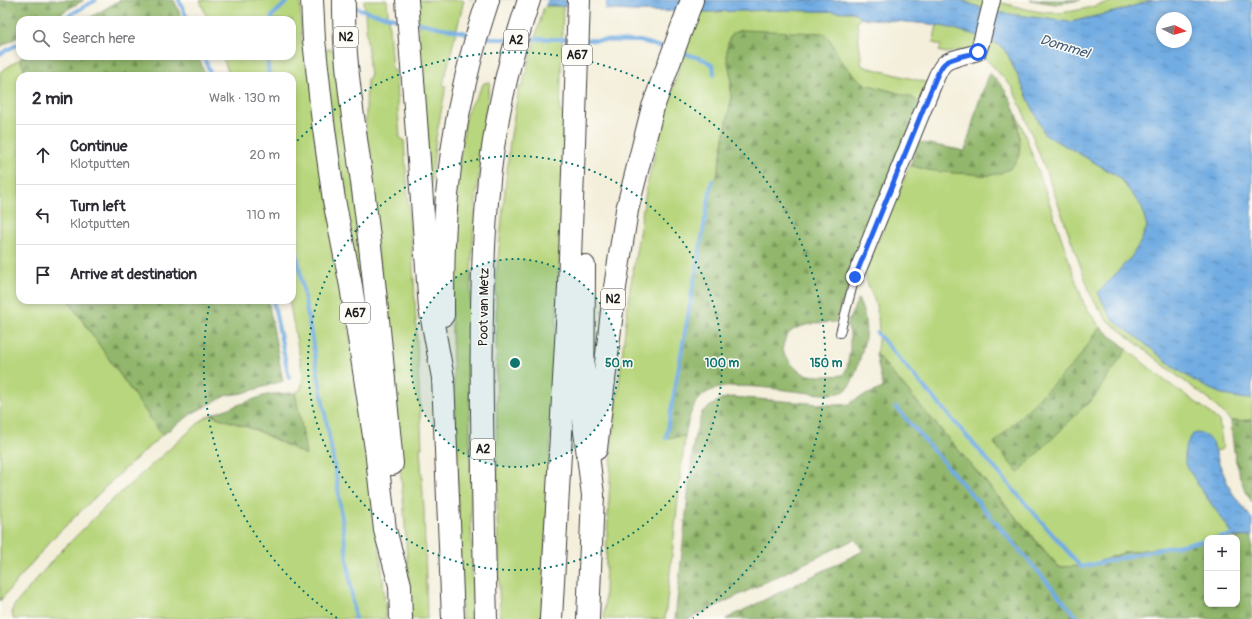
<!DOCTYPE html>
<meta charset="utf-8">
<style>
:root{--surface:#fff;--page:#f7f7f7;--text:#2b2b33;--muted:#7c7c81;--line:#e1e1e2}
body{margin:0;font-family:Pangolin,sans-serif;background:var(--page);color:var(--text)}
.controls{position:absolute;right:12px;bottom:12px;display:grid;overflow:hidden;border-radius:8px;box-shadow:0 2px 6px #0003}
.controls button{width:36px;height:36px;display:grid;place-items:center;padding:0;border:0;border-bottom:1px solid var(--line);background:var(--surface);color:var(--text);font:20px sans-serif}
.compass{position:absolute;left:1156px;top:12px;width:36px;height:36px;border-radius:50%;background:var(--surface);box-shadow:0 2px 6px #0003;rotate:96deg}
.stop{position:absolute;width:12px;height:12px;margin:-9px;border:3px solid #2563eb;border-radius:50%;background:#fff}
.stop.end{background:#2563eb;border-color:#fff;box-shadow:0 1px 4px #0008}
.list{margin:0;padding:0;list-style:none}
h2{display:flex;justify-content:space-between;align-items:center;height:52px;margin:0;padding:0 16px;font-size:17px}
h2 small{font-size:13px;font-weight:400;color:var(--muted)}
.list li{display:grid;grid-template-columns:26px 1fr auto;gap:12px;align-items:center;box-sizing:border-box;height:60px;padding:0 16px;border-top:1px solid var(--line)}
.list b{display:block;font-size:15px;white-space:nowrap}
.list p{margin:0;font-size:13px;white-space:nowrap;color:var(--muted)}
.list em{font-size:13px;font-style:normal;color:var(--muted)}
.icon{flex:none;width:22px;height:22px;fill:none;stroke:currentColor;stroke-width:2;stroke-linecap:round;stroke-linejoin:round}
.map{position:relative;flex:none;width:1252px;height:619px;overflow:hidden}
.search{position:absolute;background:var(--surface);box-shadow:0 2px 6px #0003;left:16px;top:16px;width:280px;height:44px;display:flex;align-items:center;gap:10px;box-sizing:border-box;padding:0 14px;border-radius:12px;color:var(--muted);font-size:15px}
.panel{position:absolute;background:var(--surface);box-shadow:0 2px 6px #0003;left:16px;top:72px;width:280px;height:232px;border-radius:12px}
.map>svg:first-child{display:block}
</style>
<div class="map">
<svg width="1252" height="619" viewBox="0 0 1252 619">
<defs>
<pattern id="forest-firs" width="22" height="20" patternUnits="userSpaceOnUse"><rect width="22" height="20" fill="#92b76c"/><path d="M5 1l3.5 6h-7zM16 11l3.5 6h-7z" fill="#769458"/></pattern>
<pattern id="water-ripples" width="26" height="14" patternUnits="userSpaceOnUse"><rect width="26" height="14" fill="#71ace2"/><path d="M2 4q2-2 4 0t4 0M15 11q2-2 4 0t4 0" fill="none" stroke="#5c8bb6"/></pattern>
</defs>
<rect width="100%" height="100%" fill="#fdfcf7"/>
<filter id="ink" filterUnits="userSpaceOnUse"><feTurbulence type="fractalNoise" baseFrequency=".025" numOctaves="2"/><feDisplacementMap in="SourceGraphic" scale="8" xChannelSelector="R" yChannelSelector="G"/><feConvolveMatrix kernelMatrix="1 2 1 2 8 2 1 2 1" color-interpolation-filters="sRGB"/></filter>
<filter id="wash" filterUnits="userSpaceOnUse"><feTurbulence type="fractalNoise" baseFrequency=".012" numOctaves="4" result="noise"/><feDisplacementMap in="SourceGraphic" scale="16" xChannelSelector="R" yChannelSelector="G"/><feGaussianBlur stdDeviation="0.9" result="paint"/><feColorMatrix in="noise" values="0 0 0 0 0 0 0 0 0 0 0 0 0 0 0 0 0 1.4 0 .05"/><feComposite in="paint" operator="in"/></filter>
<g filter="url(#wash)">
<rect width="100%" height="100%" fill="#f4efdb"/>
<g fill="#b8d67d" stroke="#6a794c">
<polygon points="200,0 300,0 302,42 305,42 369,461 383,580 386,619 13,619 12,612 13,607 57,555 109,503 202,420 210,415 256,430 305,454 302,428 295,393 301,389 303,375 289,300 292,300 292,76 230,76 222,56 292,56 292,20 208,20"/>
<polygon points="364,0 387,0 392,70 395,70 400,138 404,140 414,281 422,448 420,448 424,509 427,619 411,619 404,510 392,384 365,142 367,79 370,78"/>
<polygon points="417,0 464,0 443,85 446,86 436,138 428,211"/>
<polygon points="961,0 987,0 984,9"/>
<path d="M1117 0H1152L1118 11 1070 22 995 12 998 4 1002 3C1019 7 1038 13 1056 13 1077 12 1097 5 1117 0Z"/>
<polygon points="544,6 563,6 560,112 565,113 562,204 542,619 500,619 497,516 496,277 510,141 519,87 522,87"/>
<polygon points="775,10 854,12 860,18 857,23 862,66 929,83 919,106 902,94 865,84 853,75 841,61 830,40 727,57 731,77 731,100 717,177 712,181 666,438 685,436 665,619 604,619 607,533 612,445 629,295 647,185 666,109 691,31 699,12"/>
<polygon points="937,25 951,28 979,36 973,48 946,53 939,51 941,45 933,43"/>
<polygon points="989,39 1002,47 1008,55 1045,135 1075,151 1119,177 1142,207 1147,227 1141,241 1132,256 1099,293 1173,367 1210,388 1235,397 1252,399 1252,420 1231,421 1208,399 1171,371 1107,320 1092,298 1056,198 1024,114 1012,87 985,58 983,53"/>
<polygon points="327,49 333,49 336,82 338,83 357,204 385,476 322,62"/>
<polygon points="20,59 27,76 20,76 20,300 68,300 162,435 116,477 52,539 0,601 0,72"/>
<path d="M490 82C482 147 473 212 471 278 468 391 471 505 473 619H462L450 275 454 201 466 114 484 83Z"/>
<path d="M1017 114 1044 187 1084 304 1100 327 1164 380 1204 408 1219 421 1223 449 1216 451 1213 443 1185 463 1200 488 1235 537 1207 538V541L1123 553 1086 566 1059 567 876 354C879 338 880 322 876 306 873 293 864 283 866 270L910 165 928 170 990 175 1010 169 1019 135Z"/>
</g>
<g fill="url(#forest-firs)" stroke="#576a44">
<polygon points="0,0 84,0 49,20 20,20 20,36 0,47"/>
<polygon points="120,0 174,0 183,20 86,20"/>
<polygon points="1030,0 1081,0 1055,4"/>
<path d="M741 30 824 33 830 40 841 61 853 74 865 84 911 97 916 100 919 106 835 322C821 323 795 323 787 336 784 340 783 346 782 351 787 357 793 367 799 371 808 378 832 376 843 375L847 368 850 350V333L847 325 858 299C869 322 867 334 860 358 858 366 853 382 848 388 843 394 832 394 825 394 796 394 725 376 703 395 691 405 688 421 685 436L666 438 712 181 717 177 731 100V77L727 57V48L729 39 733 33Z"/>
<polygon points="25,56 198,56 206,76 27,76 20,59"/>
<path d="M989 73C1005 86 1015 104 1018 125 1019 136 1023 153 1015 163 1011 170 999 174 991 175 985 176 978 175 973 174 951 173 930 172 910 165L919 142 965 151 977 107Z"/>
<polygon points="68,300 268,300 283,381 243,393 227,395 193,413 162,435"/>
<polygon points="1100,327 1127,349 1094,397 1018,473 994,443 1078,359"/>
<polygon points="876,354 1058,567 1086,566 1123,553 1207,541 1207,604 1237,604 1237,538 1227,538 1252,536 1252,619 726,619 863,551 855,539 689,619 675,619 694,439 702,412 721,399 732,397 833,405 850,404 856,399 883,388"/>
<polygon points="295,393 302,428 306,455 256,430 210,415 263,396 273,394"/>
<path d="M1252 420V502C1236 478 1233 449 1231 421Z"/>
</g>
<g fill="url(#water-ripples)" stroke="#46647f" fill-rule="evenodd">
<path d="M468 0H961L984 9 995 12 1070 22 1118 11 1152 0H1252V399C1209 400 1169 363 1138 338 1130 332 1117 325 1111 317 1106 310 1103 301 1098 293L1132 256 1141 241 1147 227 1142 207 1119 177 1075 151 1045 135 1008 55 1002 47 989 39 951 28 930 24 860 18 854 12 775 10 709 12 631 11ZM1162 18H1186V42H1162Z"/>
<polygon points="1197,433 1204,434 1213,443 1219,463 1231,491 1252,519 1252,536 1235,537 1200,488 1185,463 1185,447 1193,434"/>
</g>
<g fill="#f4efdb">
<polygon points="466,0 547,0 544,8 468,2"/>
<polygon points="567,0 606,0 605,11 566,8"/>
</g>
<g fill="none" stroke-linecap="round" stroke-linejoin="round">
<g stroke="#71ace2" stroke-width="4">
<polyline points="179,0 188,20"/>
<polyline points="351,6 372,13 403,20"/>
<polyline points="61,20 96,0"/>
<polyline points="271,20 272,16 289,0"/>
<polyline points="415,22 471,34"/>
<polyline points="484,36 497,39 511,39"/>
<polyline points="524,39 571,39"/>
<polyline points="584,40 640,41 668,49"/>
<polyline points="680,52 705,60 713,66 714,74"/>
<polyline points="0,54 20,43"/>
<polyline points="204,56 211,76"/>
<polyline points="267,56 269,76"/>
<polyline points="292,226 337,481 355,619"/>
<polyline points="273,300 289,378"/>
<polyline points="877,333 1081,567 1165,548 1207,540"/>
<polyline points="896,407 1079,619"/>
<polyline points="666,438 712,181"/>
<polyline points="1218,538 1233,535"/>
</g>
</g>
</g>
<g filter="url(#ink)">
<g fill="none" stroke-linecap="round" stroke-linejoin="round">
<defs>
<polyline id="lane" points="840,333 855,277"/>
<path id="street" d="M855 277 933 85C936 78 939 69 944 64 950 58 969 55 978 52L981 43 992 0"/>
<g id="highway">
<polyline points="312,0 314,40 323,122 334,200 351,286 376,449 385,530 400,585 401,619"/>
<path d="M344 0C343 66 357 139 365 205 376 291 384 377 392 464"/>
<polyline points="407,0 430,308 443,378 453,619"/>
<polyline points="584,266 583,416 593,495 588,619"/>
<path d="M443 315C443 285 443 254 445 224 449 148 464 72 488 0"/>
<polyline points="596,449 614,294 627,210 653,107 692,0"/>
<path d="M486 619C484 550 483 481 482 412 481 342 481 272 487 202 492 133 507 65 529 0"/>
<polyline points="551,619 569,287 579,0"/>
</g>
</defs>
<use href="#lane" stroke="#3c3c39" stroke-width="10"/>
<use href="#street" stroke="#3c3c39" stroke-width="18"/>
<use href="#highway" stroke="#3c3c39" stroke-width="24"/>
<use href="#lane" stroke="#fff" stroke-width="8"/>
<use href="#street" stroke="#fff" stroke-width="16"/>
<use href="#highway" stroke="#fff" stroke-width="22"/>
</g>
</g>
<g fill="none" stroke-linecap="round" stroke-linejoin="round" filter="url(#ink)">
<path stroke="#2563eb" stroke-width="5" d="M855 277 933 85C936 78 939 69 944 64 949 58 969 55 978 52"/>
</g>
<circle cx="515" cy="363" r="104" fill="#0f766e" fill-opacity=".12"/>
<g fill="none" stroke="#0f766e" stroke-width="2" stroke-dasharray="2 4">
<circle cx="515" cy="363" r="104"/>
<circle cx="515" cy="363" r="207"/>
<path d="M337 618A311 311 0 0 1 210 301M293 145A311 311 0 1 1 693 618"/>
</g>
<g text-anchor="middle" stroke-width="3" stroke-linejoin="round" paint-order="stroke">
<g fill="#fdfcf7" stroke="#605f5e" stroke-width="1">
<rect x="334" y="27" width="24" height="20" rx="3"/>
<rect x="504" y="30" width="24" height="20" rx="3"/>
<rect x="562" y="45" width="30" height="20" rx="3"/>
<rect x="601" y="289" width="24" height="20" rx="3"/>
<rect x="340" y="303" width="30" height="20" rx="3"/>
<rect x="471" y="439" width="24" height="20" rx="3"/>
</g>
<g font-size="12" font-weight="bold" fill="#1c1c1c">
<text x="346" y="41">N2</text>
<text x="516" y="44">A2</text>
<text x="577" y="59">A67</text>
<text x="613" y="303">N2</text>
<text x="355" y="317">A67</text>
<text x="483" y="453">A2</text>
</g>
<g font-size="13" fill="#1c1c1c" stroke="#fdfcf7">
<text transform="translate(483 307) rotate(-89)" y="5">Poot van Metz</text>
</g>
<g font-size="14" font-style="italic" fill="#425d75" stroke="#fdfcf7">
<text transform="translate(1065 46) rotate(17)" y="5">Dommel</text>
</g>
</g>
<circle cx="515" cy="363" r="6" fill="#0f766e" stroke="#fdfcf7" stroke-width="2"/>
<g font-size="12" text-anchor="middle" font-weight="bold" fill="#0f766e" stroke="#fdfcf7" stroke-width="3" stroke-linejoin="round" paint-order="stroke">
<text x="619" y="367">50 m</text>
<text x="722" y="367">100 m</text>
<text x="826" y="367">150 m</text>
</g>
</svg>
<div class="controls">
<button>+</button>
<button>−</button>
</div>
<svg class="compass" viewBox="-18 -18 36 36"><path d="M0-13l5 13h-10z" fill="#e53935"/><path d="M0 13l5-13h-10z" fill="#7c7c81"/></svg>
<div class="stop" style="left:978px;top:52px"></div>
<div class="stop end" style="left:855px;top:277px"></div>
<div class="search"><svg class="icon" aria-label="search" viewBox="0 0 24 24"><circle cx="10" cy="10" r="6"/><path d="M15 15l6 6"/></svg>Search here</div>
<section class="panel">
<h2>2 min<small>Walk · 130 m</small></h2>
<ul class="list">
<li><svg class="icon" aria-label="ahead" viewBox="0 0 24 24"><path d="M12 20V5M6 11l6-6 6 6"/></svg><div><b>Continue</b><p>Klotputten</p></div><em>20 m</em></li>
<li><svg class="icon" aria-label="left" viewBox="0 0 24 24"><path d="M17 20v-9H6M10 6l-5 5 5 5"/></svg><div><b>Turn left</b><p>Klotputten</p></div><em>110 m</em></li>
<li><svg class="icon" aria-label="arrive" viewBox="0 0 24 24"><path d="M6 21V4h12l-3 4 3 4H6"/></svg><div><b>Arrive at destination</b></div></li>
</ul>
</section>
</div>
